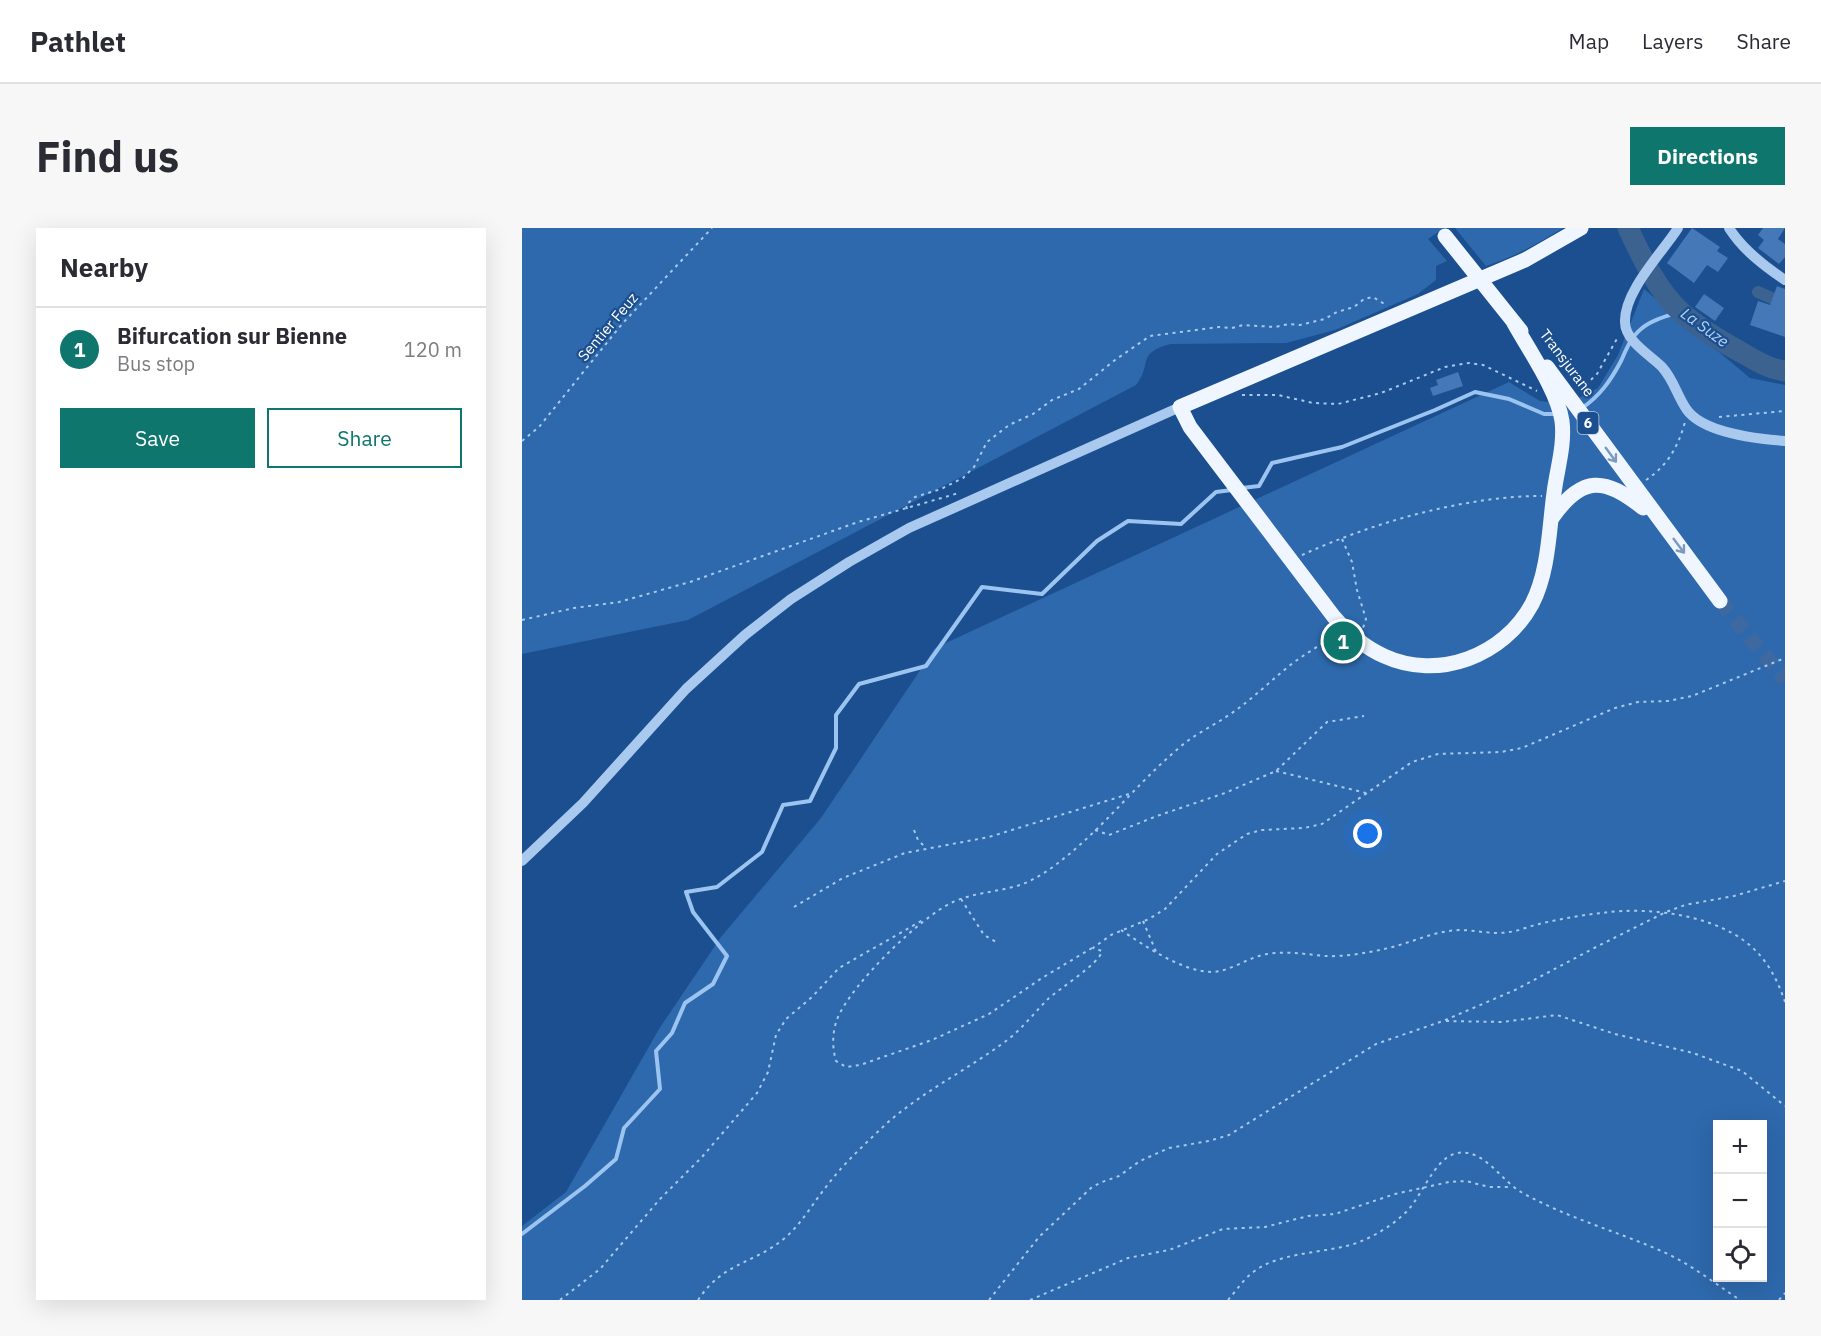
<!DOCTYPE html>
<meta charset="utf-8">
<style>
:root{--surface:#fff;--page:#f7f7f7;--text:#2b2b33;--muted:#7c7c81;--line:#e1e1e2;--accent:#0f766e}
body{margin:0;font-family:"IBM Plex Sans",sans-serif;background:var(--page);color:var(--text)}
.controls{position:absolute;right:18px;bottom:18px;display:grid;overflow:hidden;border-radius:0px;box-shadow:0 6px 24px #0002}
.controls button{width:54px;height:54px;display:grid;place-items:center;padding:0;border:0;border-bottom:2px solid var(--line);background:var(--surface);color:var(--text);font:30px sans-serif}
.you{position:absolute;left:846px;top:606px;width:21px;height:21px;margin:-15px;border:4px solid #fff;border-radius:50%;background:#1a73e8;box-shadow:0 0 0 9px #1a73e833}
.badge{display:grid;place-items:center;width:39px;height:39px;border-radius:50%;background:var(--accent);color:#fff;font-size:20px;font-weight:700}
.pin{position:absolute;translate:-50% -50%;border:3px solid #fff;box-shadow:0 2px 6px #0006}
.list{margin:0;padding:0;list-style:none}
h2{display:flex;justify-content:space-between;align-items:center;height:78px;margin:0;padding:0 24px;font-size:26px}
h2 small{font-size:20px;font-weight:400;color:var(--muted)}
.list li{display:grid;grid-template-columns:39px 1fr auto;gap:18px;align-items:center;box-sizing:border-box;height:84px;padding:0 24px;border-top:2px solid var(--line)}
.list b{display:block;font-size:22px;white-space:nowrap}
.list p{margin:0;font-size:20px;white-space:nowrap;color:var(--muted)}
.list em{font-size:20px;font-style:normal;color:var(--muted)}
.actions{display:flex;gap:12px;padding:18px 24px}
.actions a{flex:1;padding:14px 0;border:2px solid var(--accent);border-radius:0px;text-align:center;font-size:21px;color:var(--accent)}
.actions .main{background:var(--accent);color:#fff}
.icon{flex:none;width:33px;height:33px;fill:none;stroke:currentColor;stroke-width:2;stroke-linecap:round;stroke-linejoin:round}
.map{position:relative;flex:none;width:1263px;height:1072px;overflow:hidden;border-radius:0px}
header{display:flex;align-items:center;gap:36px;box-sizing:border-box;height:84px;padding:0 30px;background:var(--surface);border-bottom:2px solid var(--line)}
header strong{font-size:28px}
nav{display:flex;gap:33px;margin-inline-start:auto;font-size:21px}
.intro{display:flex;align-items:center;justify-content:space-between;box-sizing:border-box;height:144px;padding:0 36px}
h1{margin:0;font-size:42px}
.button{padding:15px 27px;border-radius:0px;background:var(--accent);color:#fff;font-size:21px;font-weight:700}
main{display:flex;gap:36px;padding:0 36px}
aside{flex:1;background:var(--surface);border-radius:0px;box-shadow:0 6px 24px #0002}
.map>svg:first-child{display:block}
</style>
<header>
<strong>Pathlet</strong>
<nav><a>Map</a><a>Layers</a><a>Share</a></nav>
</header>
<div class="intro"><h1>Find us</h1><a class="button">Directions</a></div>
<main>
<aside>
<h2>Nearby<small></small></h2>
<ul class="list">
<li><span class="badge">1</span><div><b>Bifurcation sur Bienne</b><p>Bus stop</p></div><em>120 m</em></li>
</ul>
<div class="actions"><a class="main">Save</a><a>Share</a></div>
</aside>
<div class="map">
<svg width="1263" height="1072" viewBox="0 0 1263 1072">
<rect width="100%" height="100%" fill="#1b4f8f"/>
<g fill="#2e69ad" fill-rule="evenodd">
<path d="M0 0H922L906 11 925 33 914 38V52L896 66 813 102 764 115 649 116C613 125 631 137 614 157L166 392 0 426Z"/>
<path d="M933 0H1041C1017 15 992 29 964 38Z"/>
<path d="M1122 61 1228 150 1263 157V1072H0V998L44 964 137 801 199 709 299 590 413 420 987 154 1018 173 1044 176 1076 160 1096 127ZM1196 896H1240V1050H1196Z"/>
</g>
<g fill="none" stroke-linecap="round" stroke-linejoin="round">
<g stroke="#9cc4f0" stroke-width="4">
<path d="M1060 180C1078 168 1089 152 1099 133 1104 122 1109 109 1119 101 1129 92 1145 88 1158 84"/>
<polyline points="720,260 737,258 750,235 820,219 913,182 953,164 987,171 1022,186 1036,186"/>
<polyline points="0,1006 63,958 94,931 102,900 138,861 134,823 150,805 163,775 191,756 205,728 171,684 164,664 195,659 240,624 261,577 288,573 314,520 314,487 337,456 404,438 460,359 520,366 575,313 606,293 659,296 694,264 710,262"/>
</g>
<polyline stroke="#3c6290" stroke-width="12" points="1236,64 1263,76"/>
<path stroke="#3c6290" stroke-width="21" d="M1106 0C1119 28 1136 64 1160 85 1177 100 1197 112 1217 123 1231 131 1246 141 1263 143"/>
</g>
<g fill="#4478b7">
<polygon points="1170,0 1198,19 1195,23 1206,30 1196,44 1185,37 1172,55 1145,35"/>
<polygon points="1241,0 1263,0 1256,11 1263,16 1263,29 1257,36 1236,20 1242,12 1236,7"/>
<polygon points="1255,58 1263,61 1263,109 1228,97 1236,73 1248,77"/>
<polygon points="1182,66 1202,80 1193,93 1173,79"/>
<polygon points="936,144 941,158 911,168 908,160 916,157 914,152"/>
</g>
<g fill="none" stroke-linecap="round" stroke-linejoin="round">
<polyline stroke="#3d69a0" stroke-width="15" stroke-dasharray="15 8" stroke-linecap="butt" points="1198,373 1263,452"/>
<g stroke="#a9c9ee" stroke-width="2" stroke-dasharray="3 4.5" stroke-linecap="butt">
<polyline points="1058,162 1075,146 1096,109"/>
<polyline points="720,167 756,167 791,175 816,176 859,165 923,139 947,135 961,137 1015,163"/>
<polyline points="1197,189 1263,183"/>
<polyline points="0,213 17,199 100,96 190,0"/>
<path d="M1124 252C1146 237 1156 219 1163 194"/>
<polyline points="385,281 384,277 393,269 419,261 441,250 452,239 465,214 487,197 511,186 530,172 557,161 593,132 628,108 697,99 710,100 721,97 753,99 767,96 778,97 803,91 815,84 832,79 842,71 851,69 864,77"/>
<polyline points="820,311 830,334 835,362 844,391 841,400"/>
<path d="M780 327C850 295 942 268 1020 268"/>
<polyline points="0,392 52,380 97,374 168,354 336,294 437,265"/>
<polyline points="754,543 844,565"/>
<polyline points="392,602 396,612 404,620"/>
<polyline points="573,602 587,607 635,588 703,565 754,543 805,494 842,488"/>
<polyline points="439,671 462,707 476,715"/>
<polyline points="272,679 321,650 383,625 467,609 607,566"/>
<polyline points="621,693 635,726"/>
<path d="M599 702C623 718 659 743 689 744 708 744 726 729 745 726 765 723 783 726 803 728 820 729 846 725 862 721 887 716 911 703 937 702 953 702 971 707 987 704 997 703 1007 698 1017 696 1038 691 1059 687 1080 685 1128 678 1199 687 1234 723 1248 737 1257 756 1263 774"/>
<path d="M570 720 520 750 467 786 410 812 338 837 324 839 314 833C310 819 310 803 316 789 331 755 397 690 431 674 453 664 478 664 501 656 513 651 526 643 536 635 581 601 615 555 658 519 673 506 691 498 707 487 731 471 749 452 771 435 784 425 799 418 811 406"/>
<polyline points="924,793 980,794 1035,787 1093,806 1171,825 1220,843 1263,878"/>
<polyline points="38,1072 78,1041 138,971 180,929 235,865 246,844 254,807 264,791 290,769 317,740 401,692"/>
<path d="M176 1072C202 1033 233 1036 264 1009 280 995 291 975 304 959 321 936 343 916 364 896 400 864 445 842 484 813 500 801 512 785 526 771 537 761 578 735 580 723L571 720 589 707 627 691 643 681 695 626 725 606 740 602 782 600 800 596 890 534 916 526 979 524 1000 520 1093 480 1116 474 1146 473 1170 468 1263 430"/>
<polyline points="467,1072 517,1009 570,959 580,954 597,948 618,933 647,920 687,913 707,907 854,816 921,793 993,762 1076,718 1144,684 1163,677 1212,668 1263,653"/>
<polyline points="508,1072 606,1030 647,1022 701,1001 743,999 786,988 813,986 873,966 927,954 944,953 967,959 989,959"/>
<path d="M706 1072C714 1063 721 1052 730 1045 760 1021 809 1027 842 1012 858 1005 875 994 887 981 900 966 913 932 932 926 960 917 978 952 999 964 1043 989 1091 1002 1137 1022 1166 1034 1192 1055 1218 1072"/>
<polyline points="1257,1072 1263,1065"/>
</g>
<g stroke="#a9c9ee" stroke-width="10">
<path d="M1156 0C1140 25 1102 63 1103 94 1103 113 1128 127 1140 139 1152 152 1155 168 1165 182 1182 205 1236 211 1263 213"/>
<path d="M1207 0C1221 22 1242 38 1263 52"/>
<polyline points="0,633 61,575 164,461 223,407 269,371 327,334 387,300 658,179"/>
</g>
<g stroke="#f0f6ff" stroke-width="15">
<polyline points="923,8 999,103"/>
<path d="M992 95C1007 122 1036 164 1040 193 1043 217 1035 241 1032 265 1027 301 1027 343 1010 376 982 428 916 453 862 428 842 419 826 405 812 389L668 199 658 179 1003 32 1059 0"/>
<polyline points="1025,139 1198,373"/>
<path d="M1030 290C1060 247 1083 249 1121 280"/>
</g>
</g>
<defs><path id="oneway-shaft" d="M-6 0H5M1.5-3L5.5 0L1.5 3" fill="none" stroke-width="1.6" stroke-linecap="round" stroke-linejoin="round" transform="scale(1.5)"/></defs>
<g stroke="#7b9ac1">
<use href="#oneway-shaft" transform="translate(1089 227) rotate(54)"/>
<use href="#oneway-shaft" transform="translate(1157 318) rotate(53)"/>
</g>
<g text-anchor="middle" stroke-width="4.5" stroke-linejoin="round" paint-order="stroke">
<rect fill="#1b4f8f" stroke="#bbcadd" stroke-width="1.5" x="1055.5" y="184" width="21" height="22" rx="4.5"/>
<g font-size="14" font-weight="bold" fill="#fff">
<text x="1066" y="200">6</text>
</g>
<g font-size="15" fill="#fff" stroke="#1b4f8f">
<text transform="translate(86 99) rotate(-50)" y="5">Sentier Feuz</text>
<text transform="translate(1045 135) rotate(53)" y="5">Transjurane</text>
</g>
<g font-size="16" font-style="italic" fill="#b5d3f5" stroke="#1b4f8f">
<text transform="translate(1183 99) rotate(36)" y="6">La Suze</text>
</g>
</g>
</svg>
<div class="controls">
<button>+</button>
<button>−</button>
<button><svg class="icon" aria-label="locate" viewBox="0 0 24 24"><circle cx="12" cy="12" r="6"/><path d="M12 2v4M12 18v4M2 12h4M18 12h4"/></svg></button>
</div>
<div class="you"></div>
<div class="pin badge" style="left:821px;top:413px">1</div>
</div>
</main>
